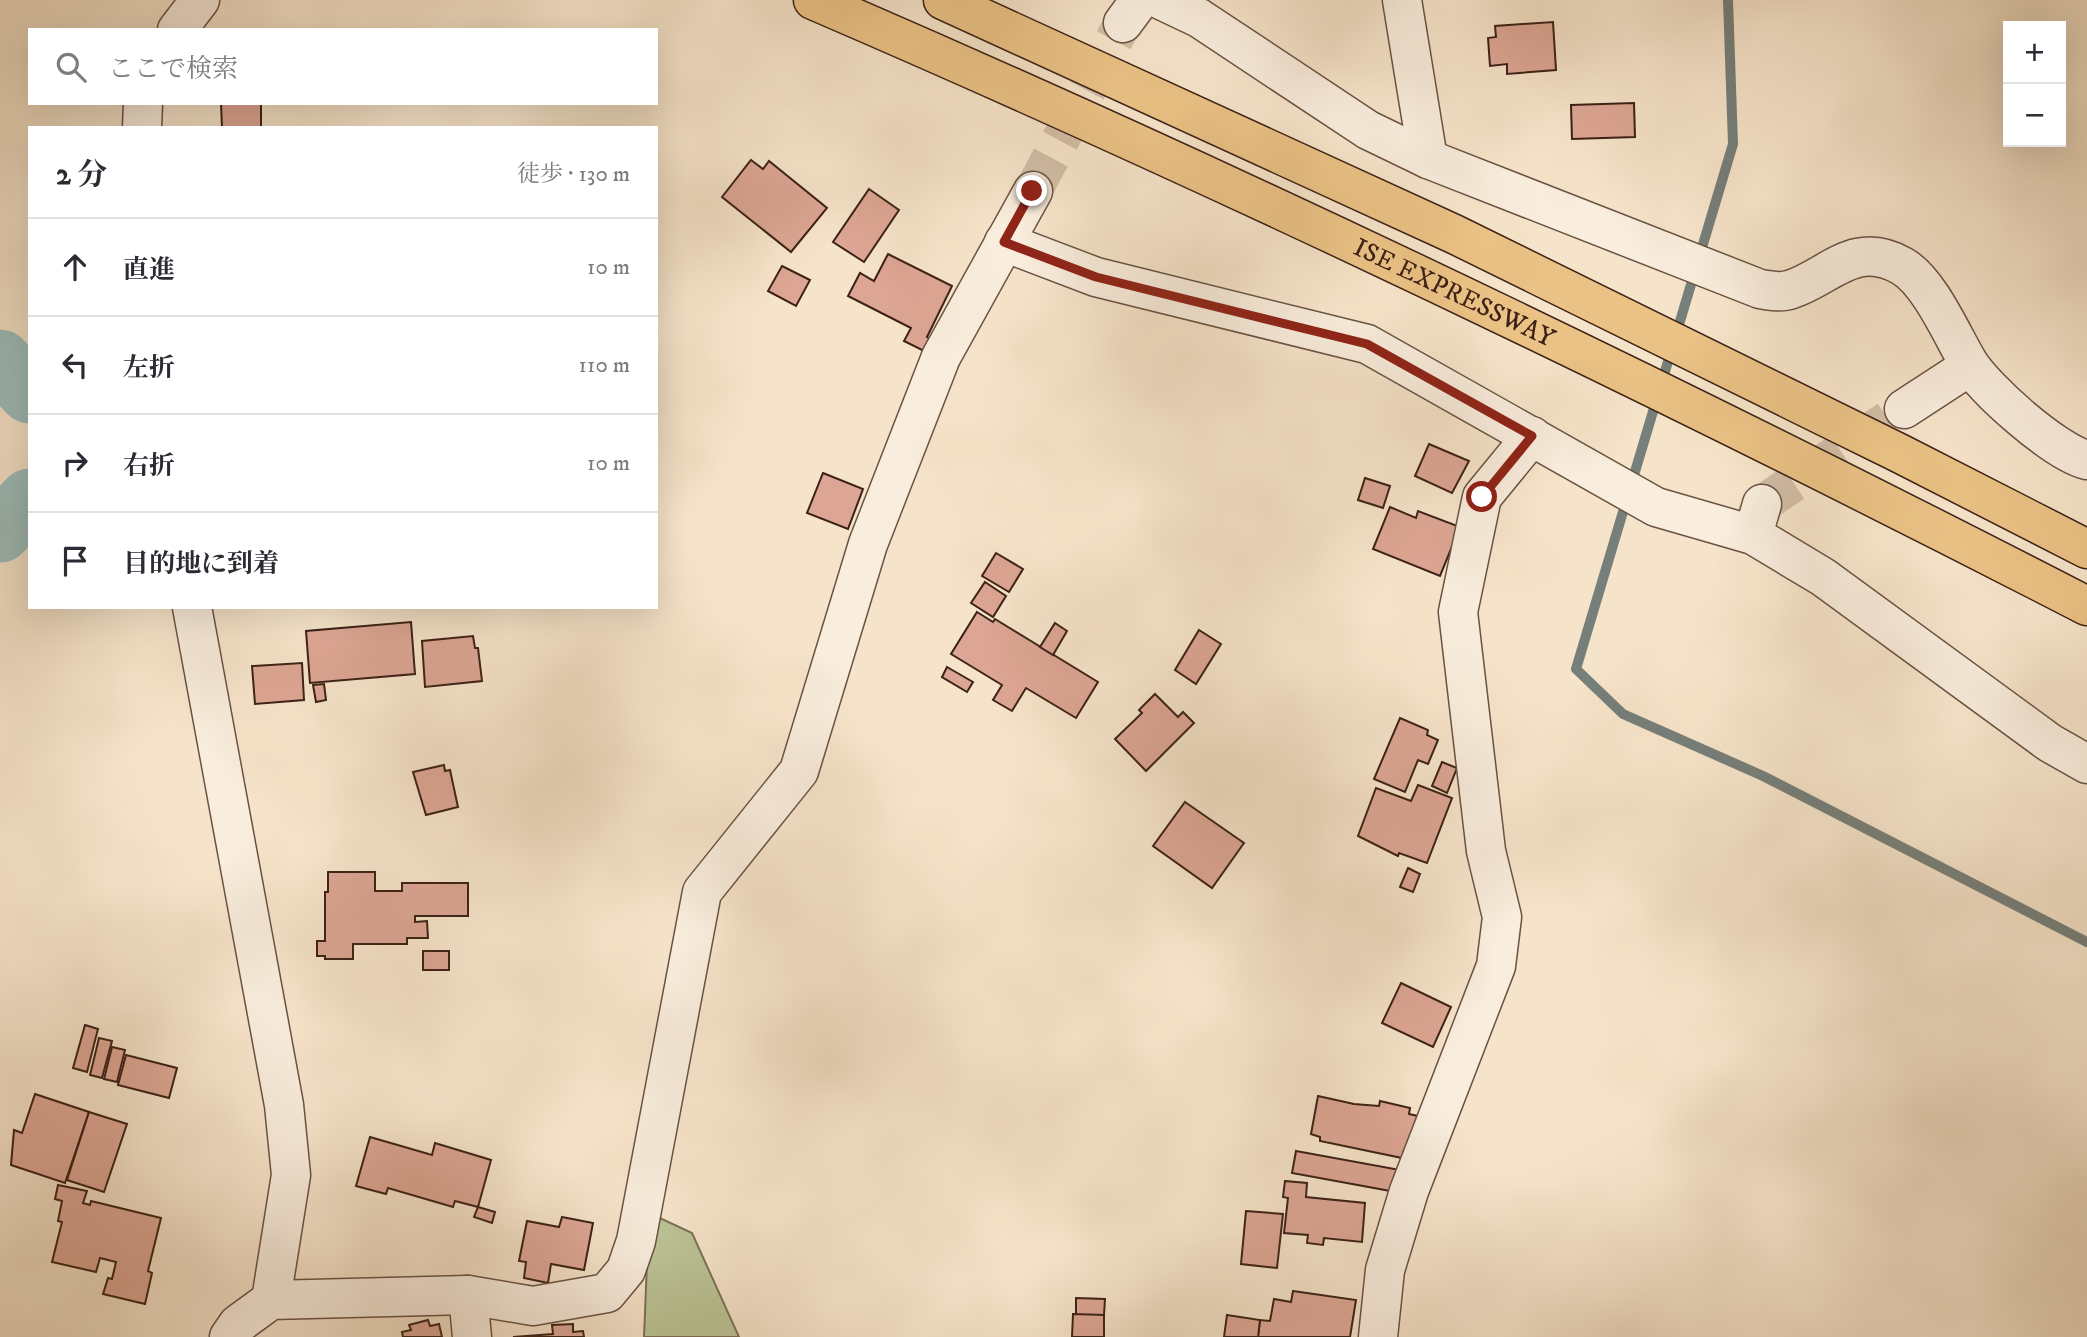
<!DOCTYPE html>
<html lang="ja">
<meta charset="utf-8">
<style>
:root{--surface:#fff;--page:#f7f7f7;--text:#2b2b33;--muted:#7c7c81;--line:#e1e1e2}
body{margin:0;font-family:"IM FELL DW Pica","Noto Serif JP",serif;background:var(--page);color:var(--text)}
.controls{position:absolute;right:21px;top:21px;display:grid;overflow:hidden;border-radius:0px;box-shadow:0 7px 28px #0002}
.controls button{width:63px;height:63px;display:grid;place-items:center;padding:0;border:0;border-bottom:2px solid var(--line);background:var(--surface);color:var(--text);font:35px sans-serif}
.stop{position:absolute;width:21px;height:21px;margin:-16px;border:5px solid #8f2418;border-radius:50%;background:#fff}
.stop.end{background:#8f2418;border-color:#fff;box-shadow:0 2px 7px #0008}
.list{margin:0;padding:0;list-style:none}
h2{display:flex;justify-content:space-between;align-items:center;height:91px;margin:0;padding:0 28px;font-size:30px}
h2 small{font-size:23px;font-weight:400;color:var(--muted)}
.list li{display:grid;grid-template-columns:46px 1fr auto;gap:21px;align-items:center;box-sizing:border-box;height:98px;padding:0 28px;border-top:2px solid var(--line)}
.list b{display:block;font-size:26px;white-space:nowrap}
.list em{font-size:23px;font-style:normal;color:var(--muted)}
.icon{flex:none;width:38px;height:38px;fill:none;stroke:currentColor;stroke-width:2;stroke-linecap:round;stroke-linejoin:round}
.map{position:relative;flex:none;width:2087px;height:1337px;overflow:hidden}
.search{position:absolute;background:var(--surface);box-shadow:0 7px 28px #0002;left:28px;top:28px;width:630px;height:77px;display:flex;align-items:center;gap:18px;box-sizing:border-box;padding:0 24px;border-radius:0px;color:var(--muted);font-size:26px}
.panel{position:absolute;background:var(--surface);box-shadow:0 7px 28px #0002;left:28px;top:126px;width:630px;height:483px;border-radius:0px}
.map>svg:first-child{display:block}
</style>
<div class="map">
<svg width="2087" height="1337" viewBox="0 0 2087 1337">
<rect width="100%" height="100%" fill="#f6e4ca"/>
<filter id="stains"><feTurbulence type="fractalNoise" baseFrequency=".00286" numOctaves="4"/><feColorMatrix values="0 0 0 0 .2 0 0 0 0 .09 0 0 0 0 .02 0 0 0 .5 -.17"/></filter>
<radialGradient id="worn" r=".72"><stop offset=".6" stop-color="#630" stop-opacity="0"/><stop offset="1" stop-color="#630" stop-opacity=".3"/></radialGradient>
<polygon fill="#bcc497" stroke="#7c7256" stroke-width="2" points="649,1213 692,1233 739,1337 644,1337"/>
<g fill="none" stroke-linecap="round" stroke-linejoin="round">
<polyline stroke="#767f7a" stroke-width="10" points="1728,0 1733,144 1576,669 1623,714 1763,776 2087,942"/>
<g stroke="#9dbebc" stroke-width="63">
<polyline points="0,361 30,392"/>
<polyline points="0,531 30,500"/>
</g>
</g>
<g fill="#dda694" stroke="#3c2116" stroke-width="2">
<polygon points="1553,22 1556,70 1507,74 1507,64 1490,66 1488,38 1496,37 1495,26"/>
<polygon points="221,103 261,103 261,128 222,128"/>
<polygon points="1634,103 1635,137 1572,139 1571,105"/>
<polygon points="751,160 763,169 769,161 827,208 791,252 722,197"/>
<polygon points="869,189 899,210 864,262 833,242"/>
<polygon points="888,254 952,286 927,337 930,339 924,351 904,341 911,328 848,296 860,273 874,281"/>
<polygon points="782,266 810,280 796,306 768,291"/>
<polygon points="1429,444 1469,461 1452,493 1415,476"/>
<polygon points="823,473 863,489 848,529 807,513"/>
<polygon points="1365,478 1390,486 1383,508 1358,500"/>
<polygon points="1390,507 1416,518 1418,511 1460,527 1440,576 1373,549"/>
<polygon points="996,553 1023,569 1009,592 982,576"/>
<polygon points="985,582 1006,596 993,617 971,603"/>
<polygon points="977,612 993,622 995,619 1098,682 1076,718 1026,688 1012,711 993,700 1002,685 951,654"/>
<polygon points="411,622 415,674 310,683 306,631"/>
<polygon points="1055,623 1067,631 1053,655 1040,647"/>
<polygon points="1199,630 1221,644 1196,684 1175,670"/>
<polygon points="473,636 475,648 478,648 482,681 425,687 422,641"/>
<polygon points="302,663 304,700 255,704 252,666"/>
<polygon points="947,667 973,682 967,692 942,677"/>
<polygon points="324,684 326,700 316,702 313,685"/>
<polygon points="1155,694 1178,717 1183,712 1194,723 1146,771 1115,739 1142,713 1139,710"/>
<polygon points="1400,718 1428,730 1427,735 1438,740 1428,764 1418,760 1405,792 1374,779"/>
<polygon points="1442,762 1457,768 1447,793 1432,786"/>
<polygon points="444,765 445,771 450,770 458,807 426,815 413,772"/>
<polygon points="1418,785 1452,798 1427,863 1399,853 1398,856 1358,836 1376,788 1411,801"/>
<polygon points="1185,802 1244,843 1212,888 1153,846"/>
<polygon points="1408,868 1420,874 1413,892 1400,887"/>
<polygon points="328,872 375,872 375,891 402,891 402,883 468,883 468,916 415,916 415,922 427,921 428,938 407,938 407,944 353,944 353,959 325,959 325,956 317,956 317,941 325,941 325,892 328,892"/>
<rect x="423" y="951" width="26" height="19"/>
<polygon points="1401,983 1451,1007 1433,1047 1382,1023"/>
<polygon points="85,1025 98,1029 87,1072 73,1068"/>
<polygon points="99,1038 112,1041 102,1078 90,1075"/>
<polygon points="112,1047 125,1050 117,1082 104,1079"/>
<polygon points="126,1055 177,1068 169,1098 118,1085"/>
<polygon points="35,1094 89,1112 65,1183 11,1165 14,1130 22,1133"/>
<polygon points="1318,1096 1354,1104 1379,1106 1380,1101 1410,1108 1409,1114 1418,1116 1411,1151 1404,1150 1402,1158 1320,1141 1320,1137 1311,1134"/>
<polygon points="89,1112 127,1124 104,1192 67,1180"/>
<polygon points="370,1137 432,1155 435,1143 491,1160 478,1207 455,1201 453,1207 388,1188 386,1194 356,1186"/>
<polygon points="1296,1151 1400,1170 1396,1192 1292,1173"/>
<polygon points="1285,1181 1307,1183 1306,1197 1365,1203 1362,1242 1324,1238 1323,1245 1307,1243 1308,1235 1284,1233 1288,1198 1283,1197"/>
<polygon points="58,1185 87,1191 83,1203 90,1205 91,1201 161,1218 148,1271 152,1273 145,1304 103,1294 108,1278 112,1279 116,1262 100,1258 96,1272 52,1262 62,1222 58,1221 62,1201 55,1199"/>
<polygon points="478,1207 495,1212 492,1223 474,1217"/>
<polygon points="1246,1211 1283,1214 1277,1268 1241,1264"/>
<polygon points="562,1217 593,1223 584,1270 551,1264 548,1283 524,1278 526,1262 519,1261 527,1221 559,1227"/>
<polygon points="1293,1291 1356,1300 1350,1337 1258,1337 1260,1320 1270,1321 1274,1299 1291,1302"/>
<polygon points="1076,1298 1105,1299 1104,1315 1076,1315"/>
<polygon points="1073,1314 1104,1315 1104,1337 1072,1337"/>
<polygon points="1227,1315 1260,1320 1258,1337 1224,1337"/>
<polygon points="428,1320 430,1326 439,1324 442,1337 403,1337 402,1332 411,1330 409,1325"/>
<polygon points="573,1324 573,1332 583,1331 584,1337 513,1337 553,1334 552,1325"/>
</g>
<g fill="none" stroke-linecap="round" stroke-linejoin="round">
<g stroke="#d1bda6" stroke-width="38" stroke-dasharray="38 19" stroke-linecap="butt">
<polyline points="1033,191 1123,23"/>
<polyline points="1762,504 1904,409"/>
</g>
<defs>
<g id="minor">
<path d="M1161 0 1199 18 1368 130 1428 159 1760 289C1771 291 1782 293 1792 289 1829 277 1855 239 1902 266 1929 281 1952 335 1968 362 1985 390 2055 452 2087 460"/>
<polyline points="1402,0 1428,159"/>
<polyline points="1123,23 1140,0"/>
<polyline points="177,30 200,0"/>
<polyline points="142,128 143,103"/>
<polyline points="1004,242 1096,277 1367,344 1656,507 1753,535 1823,577 2050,743 2087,764"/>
<polyline points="1904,409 1970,366"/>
<polyline points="1753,535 1762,504"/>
<polyline points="192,607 284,1105 291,1175 271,1300"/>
<polyline points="468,1295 472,1337"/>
<polyline points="229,1337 238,1324 271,1300 468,1295 533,1306 607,1293 626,1270 636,1241 702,892 799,771 868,544 941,357 1033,191"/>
<polyline points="1378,1337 1385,1270 1409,1191 1496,966 1502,917 1486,851 1458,612 1482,497 1532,436"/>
</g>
<g id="highway">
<path id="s1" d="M813 0C1245 186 1669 391 2087 606"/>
<polyline points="943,0 1454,234 1899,453 2087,549"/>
</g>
</defs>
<use href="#minor" stroke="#6a5243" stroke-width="41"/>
<use href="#highway" stroke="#3c2116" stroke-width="41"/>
<use href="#minor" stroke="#f9eddd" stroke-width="38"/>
<use href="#highway" stroke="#ebc285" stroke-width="38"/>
</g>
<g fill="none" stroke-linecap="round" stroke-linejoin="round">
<polyline stroke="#8f2418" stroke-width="9" points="1032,191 1004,242 1096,277 1367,344 1532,436 1482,497"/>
</g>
<g text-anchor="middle" stroke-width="5" stroke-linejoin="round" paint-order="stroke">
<g font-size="26" fill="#3c2116" stroke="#f9eddd">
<text dy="9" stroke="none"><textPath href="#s1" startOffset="705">ISE EXPRESSWAY</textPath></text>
</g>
</g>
<rect width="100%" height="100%" filter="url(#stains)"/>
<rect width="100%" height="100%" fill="url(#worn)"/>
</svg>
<div class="controls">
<button>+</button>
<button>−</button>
</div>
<div class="stop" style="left:1482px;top:497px"></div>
<div class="stop end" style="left:1032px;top:191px"></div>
<div class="search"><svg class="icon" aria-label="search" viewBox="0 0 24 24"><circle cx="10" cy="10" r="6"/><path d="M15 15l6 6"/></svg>ここで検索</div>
<section class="panel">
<h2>2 分<small>徒歩 · 130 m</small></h2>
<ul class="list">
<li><svg class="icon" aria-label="ahead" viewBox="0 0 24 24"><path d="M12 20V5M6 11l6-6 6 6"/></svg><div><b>直進</b></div><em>10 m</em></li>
<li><svg class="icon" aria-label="left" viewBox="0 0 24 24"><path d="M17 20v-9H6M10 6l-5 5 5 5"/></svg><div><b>左折</b></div><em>110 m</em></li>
<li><svg class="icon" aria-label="right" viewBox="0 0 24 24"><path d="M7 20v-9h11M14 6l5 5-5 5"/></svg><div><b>右折</b></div><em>10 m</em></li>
<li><svg class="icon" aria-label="arrive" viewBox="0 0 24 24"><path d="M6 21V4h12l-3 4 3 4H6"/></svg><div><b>目的地に到着</b></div></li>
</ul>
</section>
</div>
